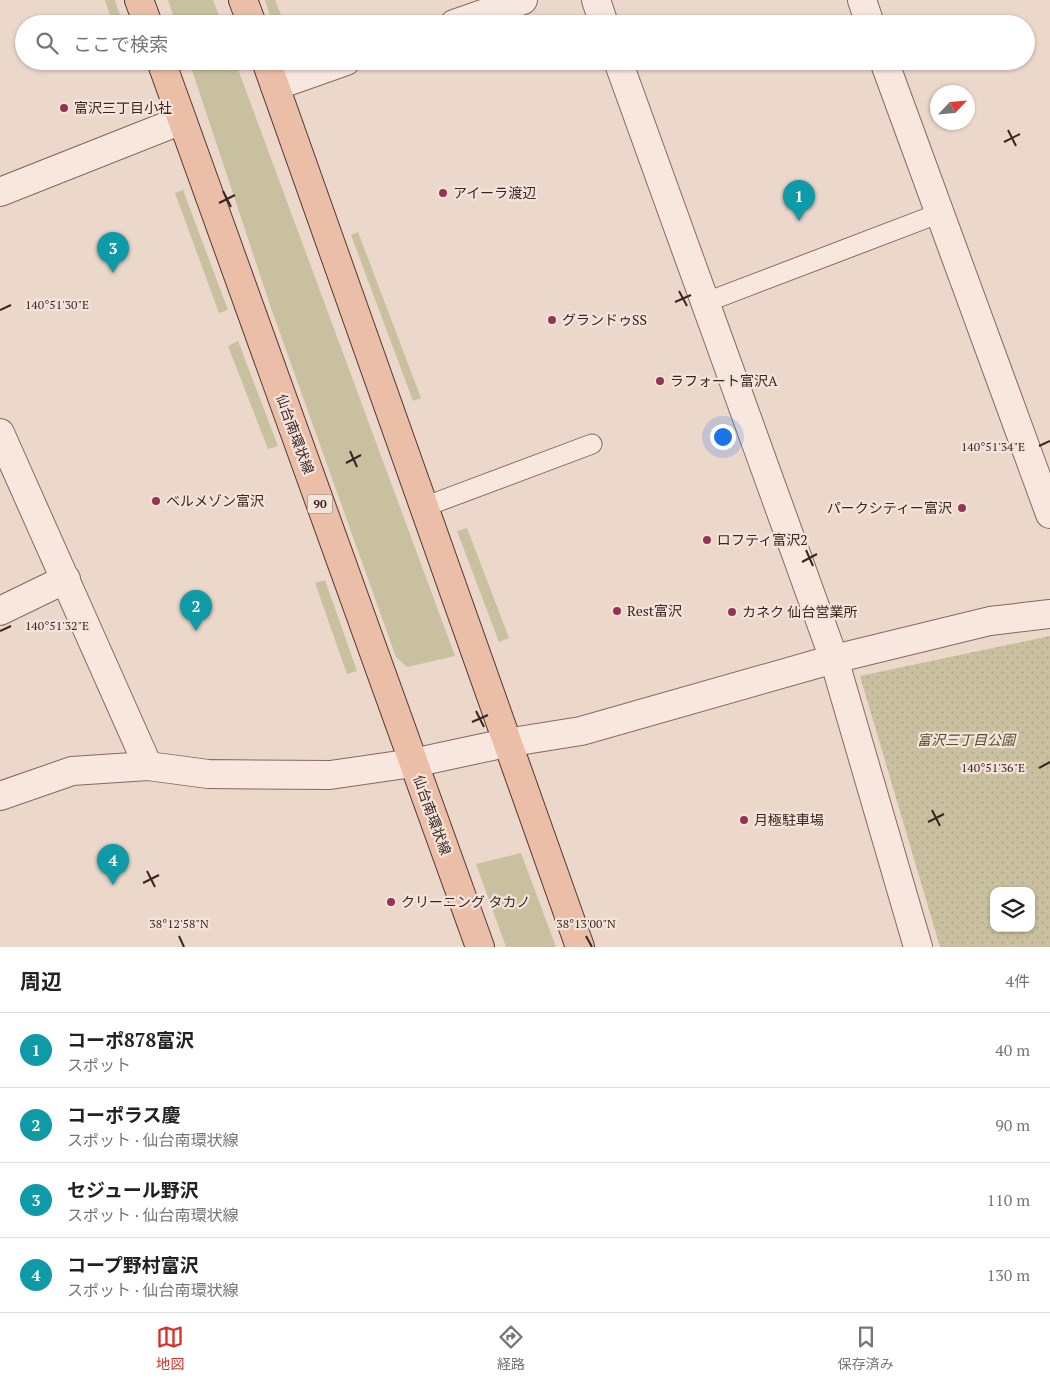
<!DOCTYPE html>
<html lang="ja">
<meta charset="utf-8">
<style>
:root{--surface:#fff;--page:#f6f6f6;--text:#222;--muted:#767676;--line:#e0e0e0;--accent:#d93025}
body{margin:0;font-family:"PT Serif","Noto Sans JP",serif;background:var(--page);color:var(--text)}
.controls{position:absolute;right:15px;bottom:15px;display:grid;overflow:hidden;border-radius:10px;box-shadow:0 1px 4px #0004}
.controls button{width:45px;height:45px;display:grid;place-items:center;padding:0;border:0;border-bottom:1px solid var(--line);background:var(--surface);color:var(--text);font:25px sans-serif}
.compass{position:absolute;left:930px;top:85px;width:45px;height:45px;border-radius:50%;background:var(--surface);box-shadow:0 1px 4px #0004;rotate:64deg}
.you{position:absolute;left:722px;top:436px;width:18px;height:18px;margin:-12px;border:4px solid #fff;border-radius:50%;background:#1a73e8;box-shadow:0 0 0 8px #1a73e833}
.badge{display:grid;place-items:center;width:32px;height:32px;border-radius:50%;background:var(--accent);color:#fff;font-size:16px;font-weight:700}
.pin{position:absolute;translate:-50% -41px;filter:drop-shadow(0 1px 2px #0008)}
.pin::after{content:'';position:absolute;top:26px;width:18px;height:15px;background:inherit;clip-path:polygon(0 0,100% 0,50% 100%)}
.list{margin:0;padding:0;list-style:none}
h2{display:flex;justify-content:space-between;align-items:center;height:65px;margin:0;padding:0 20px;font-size:21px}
h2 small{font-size:16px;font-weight:400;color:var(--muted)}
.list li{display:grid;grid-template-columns:32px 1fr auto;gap:15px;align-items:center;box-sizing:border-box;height:75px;padding:0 20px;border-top:1px solid var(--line)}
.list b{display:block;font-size:19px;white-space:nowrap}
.list p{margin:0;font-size:16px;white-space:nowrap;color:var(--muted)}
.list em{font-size:16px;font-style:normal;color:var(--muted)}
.icon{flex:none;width:28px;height:28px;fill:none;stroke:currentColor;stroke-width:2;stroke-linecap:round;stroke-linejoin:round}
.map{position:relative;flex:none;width:1050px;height:947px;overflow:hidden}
.search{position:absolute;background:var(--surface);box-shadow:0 1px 4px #0004;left:15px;right:15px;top:15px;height:55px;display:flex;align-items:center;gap:12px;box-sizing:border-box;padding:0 18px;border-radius:28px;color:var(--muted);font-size:19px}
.sheet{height:365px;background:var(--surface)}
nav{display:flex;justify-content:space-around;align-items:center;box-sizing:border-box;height:70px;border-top:1px solid var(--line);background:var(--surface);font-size:14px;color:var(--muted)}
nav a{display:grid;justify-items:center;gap:2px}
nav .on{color:var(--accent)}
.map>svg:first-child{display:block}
</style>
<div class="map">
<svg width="1050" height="947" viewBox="0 0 1050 947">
<defs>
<pattern id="park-dots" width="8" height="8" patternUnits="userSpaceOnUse" patternTransform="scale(1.25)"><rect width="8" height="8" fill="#c9c09f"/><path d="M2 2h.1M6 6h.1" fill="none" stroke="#ada589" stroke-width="1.8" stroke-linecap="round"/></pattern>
</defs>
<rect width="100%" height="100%" fill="#ecd7cb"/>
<g fill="#c9c09f">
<polygon points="105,0 115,0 123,24 113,24"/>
<polygon points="168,0 213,0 222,24 176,24"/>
<polygon points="265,0 275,0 282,17 272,21"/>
<polygon points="189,61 235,61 455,656 407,667 396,657 271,308"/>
<polygon points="183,190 228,310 219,313 175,193"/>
<polygon points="358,232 421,398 413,401 351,235"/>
<polygon points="238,341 278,446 268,449 228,346"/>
<polygon points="467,528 509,638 499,642 457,531"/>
<polygon points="325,580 357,671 347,674 315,583"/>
<polygon points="521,853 556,947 506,947 476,864"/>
</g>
<path fill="url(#park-dots)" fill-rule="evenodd" d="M1050 636V947H940L860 676ZM994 891H1031V928H994Z"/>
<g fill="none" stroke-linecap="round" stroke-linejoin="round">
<defs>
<g id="service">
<polyline points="704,303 940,213"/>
<polyline points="424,507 592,444"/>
</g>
<g id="minor">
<polyline points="596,0 604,24"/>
<polyline points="862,0 870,24"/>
<polyline points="454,24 523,0"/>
<polyline points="618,61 834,659 918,947"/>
<polyline points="884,61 1050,514"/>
<polyline points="275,86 346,61"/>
<polyline points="0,192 182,120"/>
<polyline points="0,433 148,766"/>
<polyline points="0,611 66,579"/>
<polyline points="0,796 72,771 148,766 208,774 330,775 413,763 506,743 581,731 834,659 990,621 1050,614"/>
</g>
<g id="primary">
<polyline points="139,0 148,24"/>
<polyline points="243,0 252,24"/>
<polyline points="161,61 480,947"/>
<polyline points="266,61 580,947"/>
</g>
</defs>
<use href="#service" stroke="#876860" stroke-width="21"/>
<use href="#minor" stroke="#876860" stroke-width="30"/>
<use href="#primary" stroke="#563833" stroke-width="30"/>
<use href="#service" stroke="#f7e7de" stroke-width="19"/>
<use href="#minor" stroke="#f7e7de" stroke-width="28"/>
<use href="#primary" stroke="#ebbea7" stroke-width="28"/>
</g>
<path fill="none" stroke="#392622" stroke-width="2" d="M1008 130 1016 146M1004 142 1020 134M223 191 231 207M219 203 235 195M679 291 687 306M675 302 691 295M0 310 11 305M1039 446 1050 441M350 451 357 467M346 463 361 455M806 550 813 566M802 562 817 554M0 631 11 626M476 711 484 727M472 722 488 715M1039 768 1050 762M932 810 940 826M928 822 944 814M147 871 155 887M143 883 159 875M179 936 184 947M586 936 592 947"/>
<g fill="#923555" stroke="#f4e3da" stroke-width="2">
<circle cx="64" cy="108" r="5"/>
<circle cx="443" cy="193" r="5"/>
<circle cx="552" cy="320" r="5"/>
<circle cx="660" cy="381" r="5"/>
<circle cx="156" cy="501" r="5"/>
<circle cx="962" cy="508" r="5"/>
<circle cx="707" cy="540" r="5"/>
<circle cx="617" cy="611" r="5"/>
<circle cx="732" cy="612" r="5"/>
<circle cx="744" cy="820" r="5"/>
<circle cx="391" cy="902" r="5"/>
</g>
<g text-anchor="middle" stroke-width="4.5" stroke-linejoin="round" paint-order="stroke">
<rect fill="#f4e3da" stroke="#715f59" stroke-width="1" x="307.5" y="494.5" width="25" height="19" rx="4"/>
<g font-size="12" font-weight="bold" fill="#392622">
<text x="320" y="508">90</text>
</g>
<g font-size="14" fill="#392622" stroke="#f4e3da" text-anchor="start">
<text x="74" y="113">富沢三丁目小社</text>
<text x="453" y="198">アイーラ渡辺</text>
<text x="562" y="325">グランドゥSS</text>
<text x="670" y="386">ラフォート富沢A</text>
<text x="166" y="506">ベルメゾン富沢</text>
<text x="952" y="513" text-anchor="end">パークシティー富沢</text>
<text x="717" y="545">ロフティ富沢2</text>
<text x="627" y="616">Rest富沢</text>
<text x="742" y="617">カネク 仙台営業所</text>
<text x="754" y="825">月極駐車場</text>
<text x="401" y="907">クリーニング タカノ</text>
</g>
<g font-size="14" fill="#392622" stroke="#f4e3da">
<text transform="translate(295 434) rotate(70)" y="5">仙台南環状線</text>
<text transform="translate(432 815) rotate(70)" y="5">仙台南環状線</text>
</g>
<g font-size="14" font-style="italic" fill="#54502a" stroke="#f4e3da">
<text x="966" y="745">富沢三丁目公園</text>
</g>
</g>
<g font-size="12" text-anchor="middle" fill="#392622" stroke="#f4e3da" stroke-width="4.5" stroke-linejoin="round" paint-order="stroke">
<text x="57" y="309">140°51'30"E</text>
<text x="993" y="451">140°51'34"E</text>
<text x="57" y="630">140°51'32"E</text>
<text x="993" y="772">140°51'36"E</text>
<text x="179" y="928">38°12'58"N</text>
<text x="586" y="928">38°13'00"N</text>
</g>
</svg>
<div class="controls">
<button><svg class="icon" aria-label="layers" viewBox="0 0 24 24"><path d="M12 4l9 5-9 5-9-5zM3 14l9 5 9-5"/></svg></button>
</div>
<svg class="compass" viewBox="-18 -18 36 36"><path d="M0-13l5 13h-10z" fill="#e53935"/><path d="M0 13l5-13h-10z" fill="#767676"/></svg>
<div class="you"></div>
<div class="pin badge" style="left:799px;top:221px;background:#0f9aa8">1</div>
<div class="pin badge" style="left:196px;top:631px;background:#0f9aa8">2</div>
<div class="pin badge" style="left:113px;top:273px;background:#0f9aa8">3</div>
<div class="pin badge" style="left:113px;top:885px;background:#0f9aa8">4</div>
<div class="search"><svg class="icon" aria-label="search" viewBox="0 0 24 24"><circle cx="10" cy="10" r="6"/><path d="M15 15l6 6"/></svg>ここで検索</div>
</div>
<section class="sheet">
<h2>周辺<small>4件</small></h2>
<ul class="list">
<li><span class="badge" style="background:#0f9aa8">1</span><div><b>コーポ878富沢</b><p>スポット</p></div><em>40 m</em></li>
<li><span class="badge" style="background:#0f9aa8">2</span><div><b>コーポラス慶</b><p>スポット · 仙台南環状線</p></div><em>90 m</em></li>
<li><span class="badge" style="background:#0f9aa8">3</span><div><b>セジュール野沢</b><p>スポット · 仙台南環状線</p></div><em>110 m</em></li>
<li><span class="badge" style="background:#0f9aa8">4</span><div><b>コープ野村富沢</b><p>スポット · 仙台南環状線</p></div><em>130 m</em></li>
</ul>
</section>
<nav>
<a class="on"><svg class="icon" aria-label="map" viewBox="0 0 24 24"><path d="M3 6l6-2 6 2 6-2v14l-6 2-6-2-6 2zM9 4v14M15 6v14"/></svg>地図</a>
<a><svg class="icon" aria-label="directions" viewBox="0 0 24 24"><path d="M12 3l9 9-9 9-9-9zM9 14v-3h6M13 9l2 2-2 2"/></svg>経路</a>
<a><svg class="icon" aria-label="saved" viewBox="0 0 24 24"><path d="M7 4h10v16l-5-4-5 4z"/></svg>保存済み</a>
</nav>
